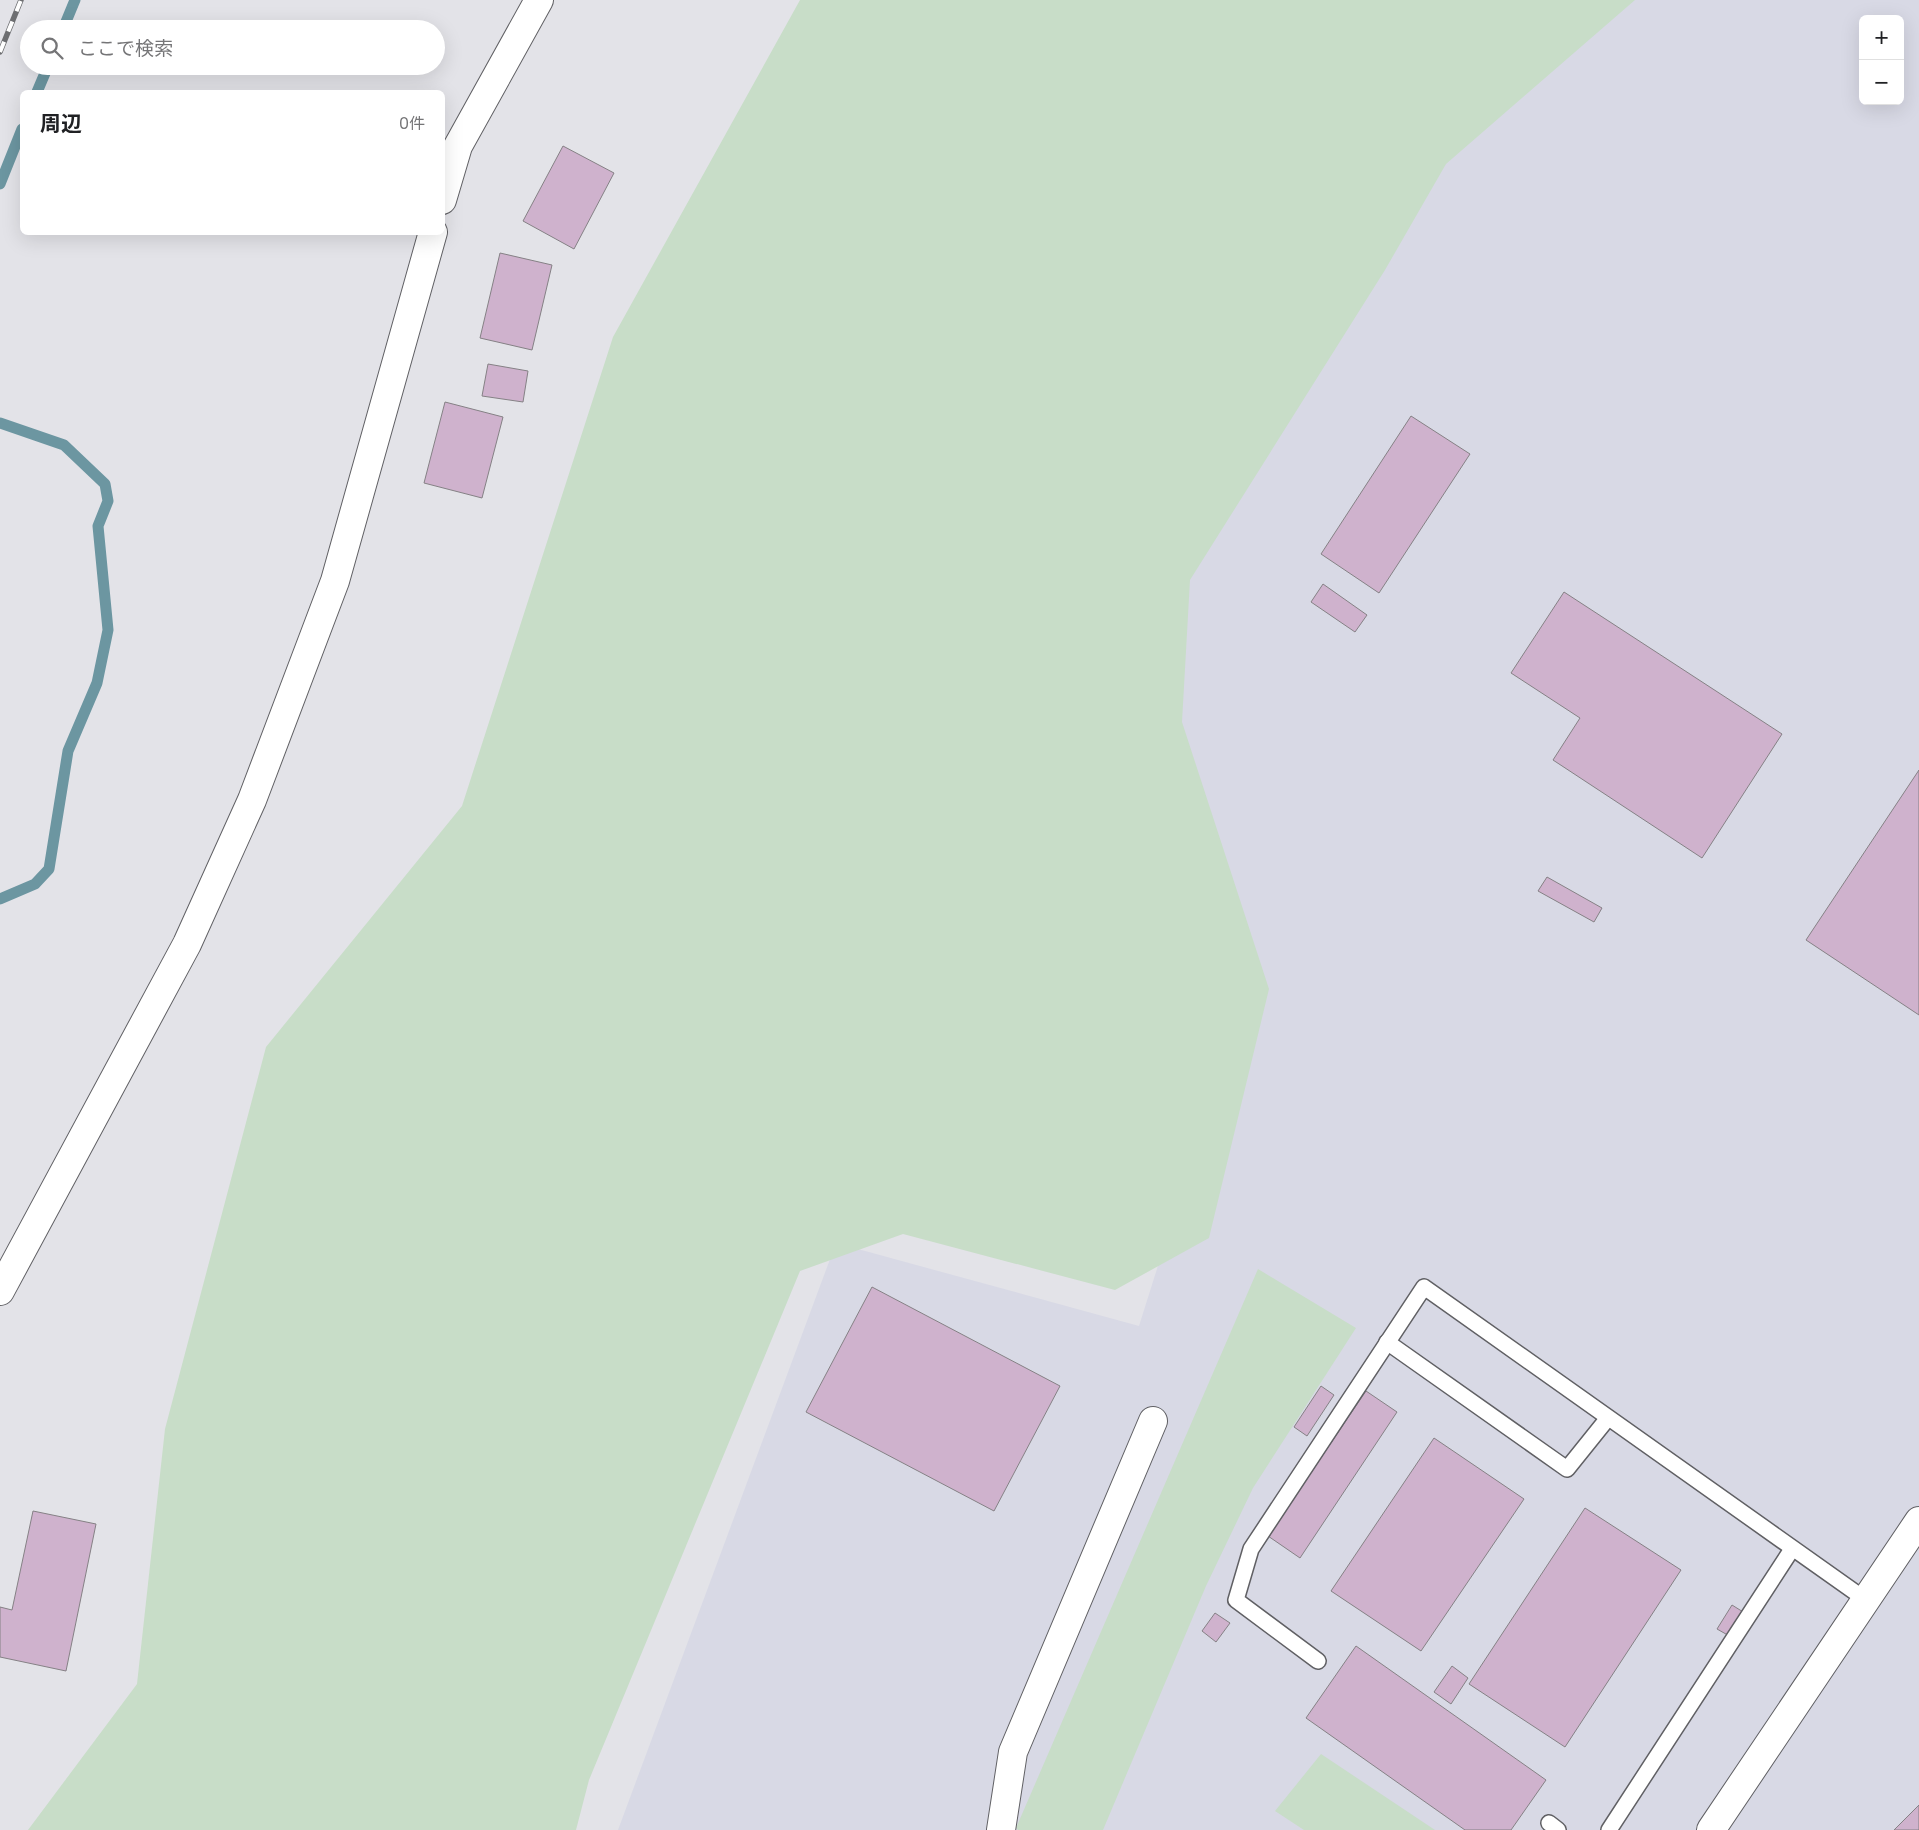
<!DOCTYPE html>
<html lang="ja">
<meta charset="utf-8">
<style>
:root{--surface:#fff;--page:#f6f6f6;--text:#202124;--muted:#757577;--line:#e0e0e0}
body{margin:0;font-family:Poppins,"Noto Sans JP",sans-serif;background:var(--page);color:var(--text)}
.controls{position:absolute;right:15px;top:15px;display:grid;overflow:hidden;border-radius:8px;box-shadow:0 5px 20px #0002}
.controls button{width:45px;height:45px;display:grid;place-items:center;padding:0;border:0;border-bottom:1px solid var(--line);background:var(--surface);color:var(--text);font:25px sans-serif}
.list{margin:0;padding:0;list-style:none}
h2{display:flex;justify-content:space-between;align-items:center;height:65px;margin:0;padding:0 20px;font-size:21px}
h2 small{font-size:16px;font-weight:400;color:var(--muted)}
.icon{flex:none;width:28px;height:28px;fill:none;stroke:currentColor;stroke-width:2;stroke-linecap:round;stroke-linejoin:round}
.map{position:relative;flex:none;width:1919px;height:1830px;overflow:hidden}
.search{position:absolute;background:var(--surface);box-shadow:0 5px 20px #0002;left:20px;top:20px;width:425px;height:55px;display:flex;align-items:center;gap:12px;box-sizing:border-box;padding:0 18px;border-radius:28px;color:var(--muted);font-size:19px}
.panel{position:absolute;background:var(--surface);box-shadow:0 5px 20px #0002;left:20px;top:90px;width:425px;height:145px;border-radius:8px}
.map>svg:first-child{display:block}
</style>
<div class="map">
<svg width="1919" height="1830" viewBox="0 0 1919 1830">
<rect width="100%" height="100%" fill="#e3e3e8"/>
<path fill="#d8d9e5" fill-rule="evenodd" d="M1590 0H1919V1830H618L836 1243 1139 1326 1242 999 1076 576ZM1863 19H1900V101H1863Z"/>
<g fill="#c8ddc8">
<polygon points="800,0 1635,0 1446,164 1385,270 1190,580 1182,722 1269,989 1209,1238 1115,1290 903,1234 800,1271 589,1780 576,1830 28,1830 137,1684 165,1429 266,1047 462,806 613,337"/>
<polygon points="1258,1269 1356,1328 1253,1488 1206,1586 1103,1830 1018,1830 1016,1828"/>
<polygon points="1321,1754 1435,1830 1304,1830 1275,1811"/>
</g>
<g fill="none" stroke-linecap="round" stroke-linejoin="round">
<g stroke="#6c96a1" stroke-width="11">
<polyline points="63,29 75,0"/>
<polyline points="37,92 48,66"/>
<polyline points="0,184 22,129"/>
<polyline points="0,423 64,445 105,484 108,501 98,526 108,630 97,683 68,751 49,869 35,884 0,899"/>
</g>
</g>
<g fill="#cfb2cd" stroke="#858185">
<polygon points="563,146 614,173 574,249 523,221"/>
<polygon points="500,253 552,265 532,350 480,338"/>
<polygon points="488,364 528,371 523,402 482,396"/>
<polygon points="445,402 503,417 482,498 424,483"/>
<polygon points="1411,416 1470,454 1379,593 1321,554"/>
<polygon points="1323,584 1367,615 1355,632 1311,602"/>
<polygon points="1564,592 1782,734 1702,858 1553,760 1580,718 1511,673"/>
<polygon points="1919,770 1919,1015 1806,940"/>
<polygon points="1547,877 1602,908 1594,922 1538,891"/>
<polygon points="872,1287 1060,1386 994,1511 806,1412"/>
<polygon points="1321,1386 1334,1395 1307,1436 1294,1427"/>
<polygon points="1366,1391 1397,1412 1300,1558 1268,1536"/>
<polygon points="1434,1438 1524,1499 1421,1651 1331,1591"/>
<polygon points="1585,1508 1681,1570 1565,1747 1469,1684"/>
<polygon points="33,1511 96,1524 66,1671 0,1657 0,1607 12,1610"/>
<polygon points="1732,1605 1748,1615 1733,1638 1717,1629"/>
<polygon points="1215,1613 1230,1623 1216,1642 1202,1631"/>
<polygon points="1356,1646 1546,1780 1511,1830 1465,1830 1306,1718"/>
<polygon points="1452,1666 1468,1678 1451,1704 1434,1692"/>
<polygon points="1919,1805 1919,1830 1894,1830"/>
</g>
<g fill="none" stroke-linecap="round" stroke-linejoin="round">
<defs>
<g id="lane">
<polyline points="1387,1342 1567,1469 1608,1418"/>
<polyline points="1318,1661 1236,1600 1251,1549 1424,1287 1866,1600"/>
<polyline points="1549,1823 1558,1830"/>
<polyline points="1609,1830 1792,1549"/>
</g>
<g id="street">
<polyline points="442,200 458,146 539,0"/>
<polyline points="0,1291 187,944 252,800 335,581 433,232"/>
<polyline points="1001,1830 1013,1752 1153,1421"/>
</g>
<polyline id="secondary" points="1711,1830 1919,1521"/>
</defs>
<use href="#lane" stroke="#606064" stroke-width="18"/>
<use href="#street" stroke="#606064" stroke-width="30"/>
<use href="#secondary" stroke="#606064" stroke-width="30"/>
<use href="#lane" stroke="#fff" stroke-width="15"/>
<use href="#street" stroke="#fff" stroke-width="28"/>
<use href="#secondary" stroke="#fff" stroke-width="28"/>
<defs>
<polyline id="rail" points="0,52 21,0"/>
</defs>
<use href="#rail" stroke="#6d6e71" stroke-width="5.5"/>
<use href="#rail" stroke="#fff" stroke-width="4" stroke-dasharray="11" stroke-linecap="butt"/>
</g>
</svg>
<div class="controls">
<button>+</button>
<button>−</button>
</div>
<div class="search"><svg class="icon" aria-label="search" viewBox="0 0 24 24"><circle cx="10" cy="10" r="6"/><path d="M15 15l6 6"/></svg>ここで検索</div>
<section class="panel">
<h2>周辺<small>0件</small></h2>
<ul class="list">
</ul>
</section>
</div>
